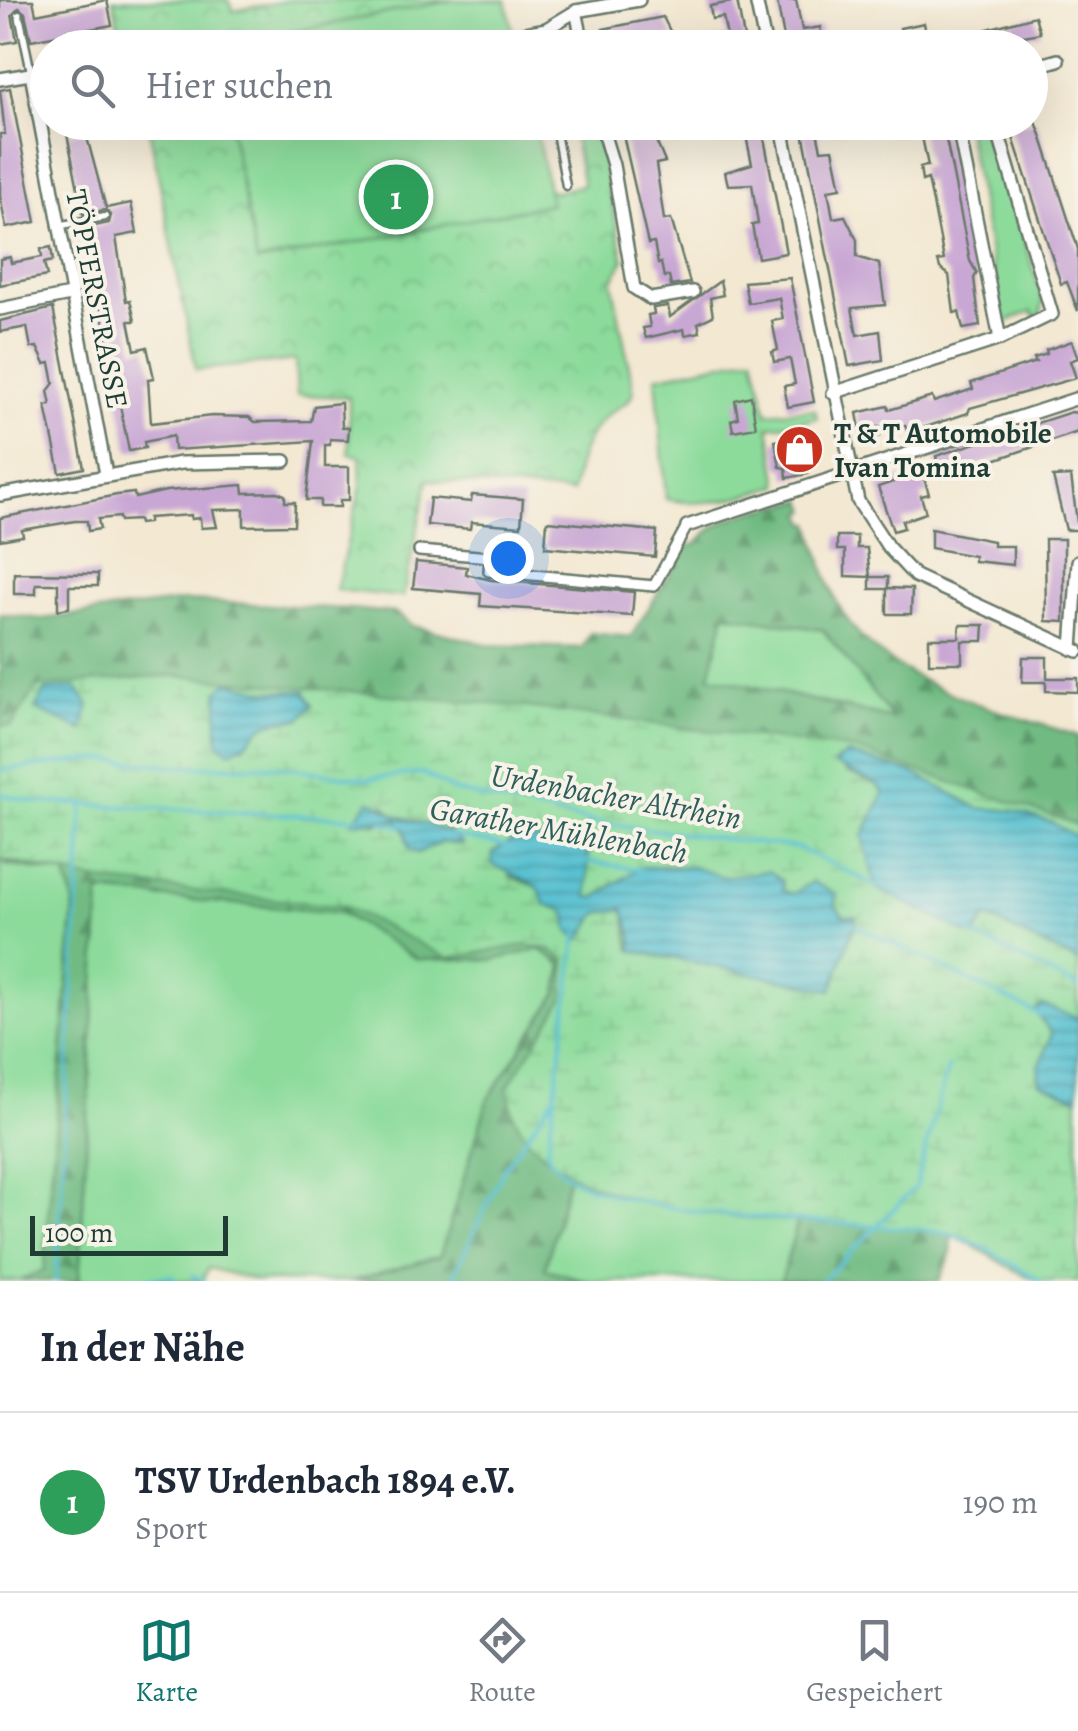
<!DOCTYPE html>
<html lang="de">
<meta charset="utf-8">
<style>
:root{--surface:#fff;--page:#f6f6f7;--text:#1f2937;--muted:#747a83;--line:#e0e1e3;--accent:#0f766e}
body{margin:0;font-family:Alegreya,serif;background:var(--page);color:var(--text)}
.scale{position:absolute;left:30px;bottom:25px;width:198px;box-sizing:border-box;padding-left:10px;border:5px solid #1f3d34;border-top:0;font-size:28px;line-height:35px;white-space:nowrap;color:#1f3d34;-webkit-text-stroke:8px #f7f3e8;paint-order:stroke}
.you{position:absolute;left:508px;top:558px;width:35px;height:35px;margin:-25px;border:8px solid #fff;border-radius:50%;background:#1a73e8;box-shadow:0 0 0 15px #1a73e833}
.badge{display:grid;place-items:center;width:65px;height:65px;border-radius:50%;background:var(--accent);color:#fff;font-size:32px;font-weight:700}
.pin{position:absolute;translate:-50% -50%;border:5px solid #fff;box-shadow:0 2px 10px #0006}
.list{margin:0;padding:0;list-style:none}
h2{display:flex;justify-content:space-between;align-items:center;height:130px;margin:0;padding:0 40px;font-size:42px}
h2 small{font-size:32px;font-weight:400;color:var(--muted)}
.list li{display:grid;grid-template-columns:65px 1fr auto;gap:30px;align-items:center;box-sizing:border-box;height:180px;padding:0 40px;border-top:2px solid var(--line)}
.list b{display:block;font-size:38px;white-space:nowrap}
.list p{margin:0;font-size:32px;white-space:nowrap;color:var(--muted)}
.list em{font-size:32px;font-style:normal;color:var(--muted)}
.icon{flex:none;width:55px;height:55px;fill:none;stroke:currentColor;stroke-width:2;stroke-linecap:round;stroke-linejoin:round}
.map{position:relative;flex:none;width:1078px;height:1281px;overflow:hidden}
.search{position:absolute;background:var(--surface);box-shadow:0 10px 40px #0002;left:30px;right:30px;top:30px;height:110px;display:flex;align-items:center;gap:25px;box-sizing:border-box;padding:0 35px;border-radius:55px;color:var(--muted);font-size:38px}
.sheet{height:310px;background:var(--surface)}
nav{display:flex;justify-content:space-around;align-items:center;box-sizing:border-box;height:140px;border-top:2px solid var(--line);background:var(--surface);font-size:28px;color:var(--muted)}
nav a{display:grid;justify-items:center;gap:5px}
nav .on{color:var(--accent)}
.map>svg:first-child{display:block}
</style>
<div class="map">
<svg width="1078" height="1281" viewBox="0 0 1078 1281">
<defs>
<pattern id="forest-firs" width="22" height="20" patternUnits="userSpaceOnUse" patternTransform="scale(2.5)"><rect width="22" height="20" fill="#71bb83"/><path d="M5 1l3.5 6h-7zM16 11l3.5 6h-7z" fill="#5c996c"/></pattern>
<pattern id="wetland-marsh" width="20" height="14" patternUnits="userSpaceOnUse" patternTransform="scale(2.5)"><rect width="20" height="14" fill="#8cdb9b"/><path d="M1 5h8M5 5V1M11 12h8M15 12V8" fill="none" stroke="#78bd86"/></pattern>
<pattern id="park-crowns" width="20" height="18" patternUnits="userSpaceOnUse" patternTransform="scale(2.5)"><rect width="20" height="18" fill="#8cdb9b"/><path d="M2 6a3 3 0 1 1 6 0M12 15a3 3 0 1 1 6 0" fill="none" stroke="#78bd86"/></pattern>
<pattern id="water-rules" width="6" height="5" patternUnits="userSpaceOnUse" patternTransform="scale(2.5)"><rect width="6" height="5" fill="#55c0d0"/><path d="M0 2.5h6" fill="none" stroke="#469daa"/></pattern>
</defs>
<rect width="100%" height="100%" fill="#f7f3e8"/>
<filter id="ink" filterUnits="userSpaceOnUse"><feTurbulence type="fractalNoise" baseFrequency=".01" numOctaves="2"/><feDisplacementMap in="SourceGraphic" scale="20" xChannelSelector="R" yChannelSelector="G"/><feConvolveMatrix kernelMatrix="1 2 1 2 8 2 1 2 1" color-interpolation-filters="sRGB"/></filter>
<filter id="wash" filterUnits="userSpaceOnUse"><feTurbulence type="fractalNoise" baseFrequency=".0048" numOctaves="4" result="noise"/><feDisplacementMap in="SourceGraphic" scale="40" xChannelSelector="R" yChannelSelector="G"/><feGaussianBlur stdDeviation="2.25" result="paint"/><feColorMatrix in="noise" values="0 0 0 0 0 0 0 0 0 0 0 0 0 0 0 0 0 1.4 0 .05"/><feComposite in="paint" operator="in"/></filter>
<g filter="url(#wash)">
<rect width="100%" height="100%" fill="#f3e8d2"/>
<g fill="#8cdb9b" stroke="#568c68" stroke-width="2.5">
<polygon points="453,0 506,0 516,46 548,40 550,45 568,42 569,47 214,47"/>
<polygon points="229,123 535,123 551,204 256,262"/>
<polygon points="965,123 989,123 1043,300 1041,315 1036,318 1032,311 1006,322 1005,331"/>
<path d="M754 356 767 413 815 409 817 418 769 427 779 485C740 498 707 508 666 499L656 377Z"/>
<polygon points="724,614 823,630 895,720 709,676"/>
<polygon points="0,864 66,874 74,904 44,1271 21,1281 0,1281"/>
<polygon points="100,892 341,913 417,959 540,949 563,965 558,993 488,1099 440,1256 352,1281 258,1281 209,1268 201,1281 79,1281"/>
<polygon points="842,1065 781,1281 590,1281 545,1270 569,1175 563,1137"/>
</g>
<path fill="url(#forest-firs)" stroke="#487c5c" stroke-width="2.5" fill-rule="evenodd" d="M804 500 808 511 803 513 807 523H811C819 550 825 579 838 604 878 684 1001 711 1078 736V838L1053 823 876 888 1078 962V1101L952 1219 951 1255 939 1281H781L842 1065 563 1137 569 1175 545 1269 590 1281H352L440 1256 488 1099 558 993 563 965 540 949 494 960 417 959 341 913 100 892 79 1281H21L44 1270 74 904 66 874 0 864V614L42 619 185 601 350 609 396 613 413 626 490 645 582 648 590 633 631 637 687 546 697 544C719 512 768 509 804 500ZM725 614 823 630 893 719 710 676ZM519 836 588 848 546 904Z"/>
<path fill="url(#wetland-marsh)" stroke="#568c68" stroke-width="2.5" fill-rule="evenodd" d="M169 675 527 707 856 750 1078 825V838L1053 823 1015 811 979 808 913 773 847 754 846 772 878 785 884 793 863 836 974 937 986 917 1078 962V1018L1051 1008 1046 1022 1052 1034 1039 1067 1040 1083 1078 1098V1281C1067 1281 1051 1281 1040 1281 1001 1269 973 1236 930 1231 817 1216 583 1235 518 1124 512 1115 510 1099 507 1088L563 1000 566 961 550 949 526 945 448 958 346 907 100 881 0 859V726H12L36 687ZM228 682 264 691H305L300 719C271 720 260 722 244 746ZM384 804 394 815 450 831 459 845 441 842 409 848 405 830 397 820 374 824ZM519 836 588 848 587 897 595 898C614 884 632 869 656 866 691 861 730 891 762 871L783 891 793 894 805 885 856 925 843 948 832 989 631 950 624 909 598 913 580 940 569 931 567 911 546 904 538 887 510 877Z"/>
<g fill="url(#park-crowns)" stroke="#568c68" stroke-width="2.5">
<polygon points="113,0 228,0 233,11 290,0 453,0 214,47 123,47"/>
<path d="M148 123H229L257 262 550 204 548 189 556 192 583 185 571 123H595L624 261 612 281 634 392C626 408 616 406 604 418 582 439 578 464 572 493L428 480 403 597 336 590 361 486 360 456 349 454V397L297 395 295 360 196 370Z"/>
</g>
<g fill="url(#water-rules)" stroke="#3a7e82" stroke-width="2.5">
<path d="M227 682 264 691H305L313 705 300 719C244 720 266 739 229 751L218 743V691Z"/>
<polygon points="76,687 89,705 82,730 35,709 46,690"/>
<polygon points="847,754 913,773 978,808 1015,811 1053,823 1078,838 1078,962 986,917 974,937 876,888 863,836 884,793 878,785 834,764"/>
<path d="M370 801C383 804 386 811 397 816 422 827 441 822 462 844L441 842 417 853 409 848 405 830 397 820 352 822Z"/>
<polygon points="519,836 588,848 588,897 595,898 641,867 693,867 723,877 769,871 782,881 783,891 793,894 813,882 836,894 835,905 843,916 857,917 832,990 631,950 633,939 624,909 598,913 580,940 569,931 566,911 545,904 538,887 492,864 493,853"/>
<polygon points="1042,1005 1078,1018 1078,1098 1040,1083 1039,1067 1052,1034 1035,1011"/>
</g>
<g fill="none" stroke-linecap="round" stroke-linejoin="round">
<g stroke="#55c0d0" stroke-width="4">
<polyline points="0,770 102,759 188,767 273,766 366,779 423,773 454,791 592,822 798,848 877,886"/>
<polyline points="0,794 35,802 358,818"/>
<polyline points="382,822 402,826"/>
<polyline points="451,835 505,846"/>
<polyline points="583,861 643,870"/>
<polyline points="853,924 1042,1016"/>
<path d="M577 933 547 1153C580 1229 876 1216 952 1235 982 1243 1014 1266 1041 1281"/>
<polyline points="970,933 1078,987"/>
<polyline points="192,1276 205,1281"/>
<polyline points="56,1281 83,807"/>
<polyline points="125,1281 173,1276"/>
<polyline points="451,1281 505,1167 553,1098"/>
<polyline points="822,1281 915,1188 948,1067"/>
</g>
</g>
<g id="blocks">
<g fill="#c9a7d4">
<polygon points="0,0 33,0 36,14 107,0 112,25 31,40 25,13 19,8 12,15 17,41 0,44"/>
<polygon points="796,0 802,30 821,27 819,46 786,48 777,1"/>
<polygon points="737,1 746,48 702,48 702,42 727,37 723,17 712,19 710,6"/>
<polygon points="1035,16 1040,33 1013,38 1014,43 980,48 977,32"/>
<polygon points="663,17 673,37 640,43 641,48 622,48 621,40 606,43 603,29"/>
<polygon points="924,23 929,48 904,48 900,28"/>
<polygon points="10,88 36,222 6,228 0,196 0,134 5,134 0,90"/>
<polygon points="648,122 665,162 656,164 664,220 671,219 690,283 671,286 669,276 664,277 661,263 658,264 654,243 648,244 621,126"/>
<polygon points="743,122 761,122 786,253 758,258 752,225 758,224 752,184 728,185 725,172 752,164"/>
<polygon points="801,122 815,122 821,150 833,149 841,188 828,190 833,218 845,216 857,240 857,257 879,264 885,305 852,308 857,335 880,331 883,360 849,366"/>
<polygon points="919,122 939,122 947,144 970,261 977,273 974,278 980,326 963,329 959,312 954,313 949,275 940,268 938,261 944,260 934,208 928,179 922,181 920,167 928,166"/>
<polygon points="1008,122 1036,122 1041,135 1078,249 1078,311 1067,282 1061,284"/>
<polygon points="85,130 106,208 131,203 137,233 116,237 126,301 130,300 135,321 129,321 135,350 147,347 154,378 148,379 151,423 212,416 249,417 255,422 311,421 314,406 341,403 342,427 349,427 348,440 330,439 330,445 325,445 325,467 349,467 349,500 340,500 340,507 320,507 320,500 306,500 313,441 174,450 173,436 144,442 145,448 129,451 85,228 109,223 111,215 105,210 83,214 67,134"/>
<polygon points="51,247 53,261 44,263 47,276 0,285 0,259 10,257 11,263 42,257 41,249"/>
<polygon points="790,278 814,402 788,407 784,386 795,384 790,359 774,362 772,352 778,350 772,321 783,319 779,298 748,303 744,282"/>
<polygon points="720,281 723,295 710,298 713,316 698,323 700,332 685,335 684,329 646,338 643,328 650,327 648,315 654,314 653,308 668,306 670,317"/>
<polygon points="53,308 84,468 60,473 46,406 51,405 48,391 54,383 50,363 45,364 37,347 31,348 27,327 0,332 0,321"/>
<polygon points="1072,341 1078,358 1070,361 1076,378 970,408 968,413 908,433 905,425 878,427 880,436 862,440 857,413 888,406 889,410 932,397 934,402 973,389 971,383 1036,362 1034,358 1047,354 1046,350"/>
<polygon points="751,396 756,427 733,431 731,420 738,418 735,400"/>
<polygon points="1071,412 1078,413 1078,432 940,478 936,456"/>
<polygon points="786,439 787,445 802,442 808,474 787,478 786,468 780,467 775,441"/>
<polygon points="922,472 929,494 921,496 926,513 902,521 904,528 893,531 878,487"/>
<polygon points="1071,476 1078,530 1066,530 1053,477"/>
<polygon points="243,485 244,493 277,492 285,495 285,502 295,502 294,525 244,526 244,509 213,510 217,527 201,528 200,518 191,519 191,515 148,518 148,523 139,524 138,520 120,521 119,517 98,519 100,529 88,531 87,521 75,521 22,530 23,536 0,540 0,518 117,495 134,493 135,498 166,491"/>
<polygon points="472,495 523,499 521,526 471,522 470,529 427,525 430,498 471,502"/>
<polygon points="547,521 657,531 655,557 545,547"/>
<polygon points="931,529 993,541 993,546 1013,546 1013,565 974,561 974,556 931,548"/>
<polygon points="837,536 857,536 857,548 867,548 870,577 845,576 845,550 837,550"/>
<polygon points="1045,539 1064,539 1064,622 1046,621"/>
<polygon points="416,562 467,567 466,574 491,580 634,592 632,616 480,606 481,594 413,588"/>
<polygon points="14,573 98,574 98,586 69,586 69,608 58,610 58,584 36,584 36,594 14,594"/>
<polygon points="870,577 888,577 888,588 912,589 911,614 887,614 887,589 870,589"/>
<polygon points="960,625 984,625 983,641 962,641 962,663 929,663 929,638 959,638"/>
<polygon points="1023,657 1047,657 1047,678 1078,678 1078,692 1046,691 1046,682 1022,682"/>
</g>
</g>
</g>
<g filter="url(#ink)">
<use href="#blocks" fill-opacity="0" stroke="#69796b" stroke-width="2.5"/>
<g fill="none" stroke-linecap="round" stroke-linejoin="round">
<defs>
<g id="service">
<polyline points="19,15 31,72"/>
<polyline points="554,122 566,186"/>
<polyline points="57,226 105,217"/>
</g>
<polyline id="pedestrian" points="419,551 490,557 489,571 654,586 687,526"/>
<g id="minor">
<polyline points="756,0 766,48"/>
<polyline points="576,11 584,48"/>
<polyline points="513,35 546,29 576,11 639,0"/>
<polyline points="965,40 966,48"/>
<polyline points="1030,68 1058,60"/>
<polyline points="31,74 106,474"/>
<polyline points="0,79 48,71"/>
<polyline points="600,122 613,165 634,288 651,299 693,292"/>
<polyline points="781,122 858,501 888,547 915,576 1078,651"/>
<polyline points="957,122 1000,339"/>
<polyline points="0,309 70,295"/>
<polyline points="833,393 1000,339 1052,314 995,122"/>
<polyline points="0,495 181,463 285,461"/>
<polyline points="687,526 1078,398"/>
<polyline points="1072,649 1078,561"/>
</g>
</defs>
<use href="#service" stroke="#69796b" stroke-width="11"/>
<use href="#pedestrian" stroke="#69796b" stroke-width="14"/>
<use href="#minor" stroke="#69796b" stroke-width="16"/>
<use href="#service" stroke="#fff" stroke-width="6"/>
<use href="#pedestrian" stroke="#fff" stroke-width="9"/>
<use href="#minor" stroke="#fff" stroke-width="11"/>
</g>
</g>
<defs>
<symbol id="shop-disc" viewBox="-11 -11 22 22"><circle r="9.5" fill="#c8321e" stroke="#f7f3e8"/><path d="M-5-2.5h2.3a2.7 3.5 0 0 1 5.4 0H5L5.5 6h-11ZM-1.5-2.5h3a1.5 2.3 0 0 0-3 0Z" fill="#fff"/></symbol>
</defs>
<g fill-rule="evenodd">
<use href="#shop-disc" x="772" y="422" width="55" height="55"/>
</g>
<g text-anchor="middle" stroke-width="8" stroke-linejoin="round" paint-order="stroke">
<g font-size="30" fill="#1f3d34" stroke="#f7f3e8">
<text transform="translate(97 299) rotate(79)" y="10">TÖPFERSTRASSE</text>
</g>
<g font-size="30" font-weight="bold" fill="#1f3d34" stroke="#f7f3e8" text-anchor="start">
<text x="834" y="443">T &amp; T Automobile<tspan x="834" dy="34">Ivan Tomina</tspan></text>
</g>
<g font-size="32" font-style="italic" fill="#2c5e5b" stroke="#f7f3e8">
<text transform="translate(616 796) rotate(10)" y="11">Urdenbacher Altrhein</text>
<text transform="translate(559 830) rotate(10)" y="11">Garather Mühlenbach</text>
</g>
</g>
</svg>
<div class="scale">100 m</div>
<div class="you"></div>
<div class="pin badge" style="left:396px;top:197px;background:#2e9e5b">1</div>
<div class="search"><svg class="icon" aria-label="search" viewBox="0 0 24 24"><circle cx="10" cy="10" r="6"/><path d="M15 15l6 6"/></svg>Hier suchen</div>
</div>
<section class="sheet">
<h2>In der Nähe<small></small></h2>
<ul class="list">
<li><span class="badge" style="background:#2e9e5b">1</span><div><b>TSV Urdenbach 1894 e.V.</b><p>Sport</p></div><em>190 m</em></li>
</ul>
</section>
<nav>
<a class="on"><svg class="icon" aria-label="map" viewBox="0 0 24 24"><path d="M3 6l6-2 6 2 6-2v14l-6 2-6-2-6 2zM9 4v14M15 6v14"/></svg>Karte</a>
<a><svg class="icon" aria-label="directions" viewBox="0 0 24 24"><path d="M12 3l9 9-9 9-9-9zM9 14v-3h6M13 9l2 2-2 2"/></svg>Route</a>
<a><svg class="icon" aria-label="saved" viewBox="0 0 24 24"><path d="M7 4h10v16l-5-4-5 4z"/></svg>Gespeichert</a>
</nav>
